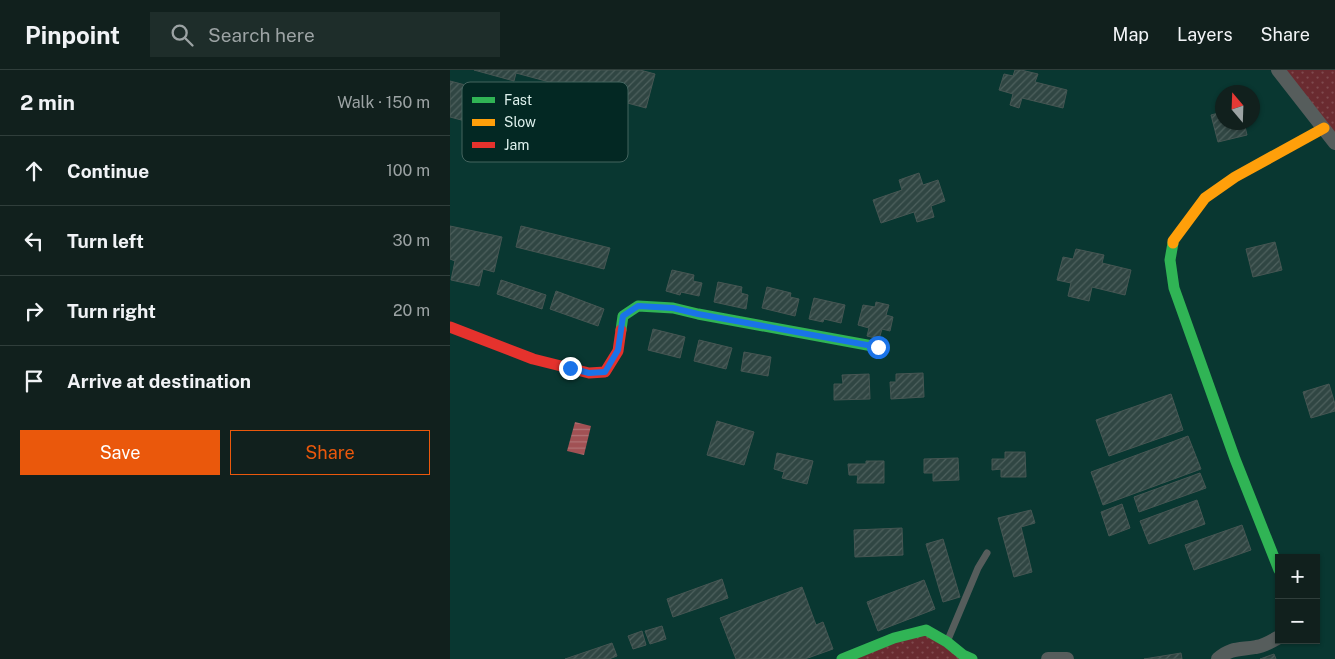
<!DOCTYPE html>
<meta charset="utf-8">
<style>
:root{--surface:#11201d;--page:#1e2d2a;--text:#f1f3f6;--muted:#9ca3a4;--line:#303e3b;--accent:#ea580c}
body{margin:0;font-family:"Public Sans",sans-serif;background:var(--page);color:var(--text)}
.controls{position:absolute;right:15px;bottom:15px;display:grid;overflow:hidden;border-radius:0px;box-shadow:0 1px 4px #0004}
.controls button{width:45px;height:45px;display:grid;place-items:center;padding:0;border:0;border-bottom:1px solid var(--line);background:var(--surface);color:var(--text);font:25px sans-serif}
.compass{position:absolute;left:765px;top:15px;width:45px;height:45px;border-radius:50%;background:var(--surface);box-shadow:0 1px 4px #0004;rotate:341deg}
.stop{position:absolute;width:15px;height:15px;margin:-11px;border:4px solid #1a73e8;border-radius:50%;background:#fff}
.stop.end{background:#1a73e8;border-color:#fff;box-shadow:0 1px 5px #0008}
.list{margin:0;padding:0;list-style:none}
h2{display:flex;justify-content:space-between;align-items:center;height:65px;margin:0;padding:0 20px;font-size:21px}
h2 small{font-size:16px;font-weight:400;color:var(--muted)}
.list li{display:grid;grid-template-columns:32px 1fr auto;gap:15px;align-items:center;box-sizing:border-box;height:70px;padding:0 20px;border-top:1px solid var(--line)}
.list b{display:block;font-size:19px;white-space:nowrap}
.list em{font-size:16px;font-style:normal;color:var(--muted)}
.actions{display:flex;gap:10px;padding:15px 20px}
.actions a{flex:1;padding:11px 0;border:1px solid var(--accent);border-radius:0px;text-align:center;font-size:18px;color:var(--accent)}
.actions .main{background:var(--accent);color:#fff}
.icon{flex:none;width:28px;height:28px;fill:none;stroke:currentColor;stroke-width:2;stroke-linecap:round;stroke-linejoin:round}
.map{position:relative;flex:none;width:885px;height:589px;overflow:hidden}
header{display:flex;align-items:center;gap:30px;box-sizing:border-box;height:70px;padding:0 25px;background:var(--surface);border-bottom:1px solid var(--line)}
header strong{font-size:24px}
nav{display:flex;gap:28px;margin-inline-start:auto;font-size:18px}
.search{width:350px;height:45px;background:var(--page);display:flex;align-items:center;gap:12px;box-sizing:border-box;padding:0 18px;border-radius:0px;color:var(--muted);font-size:19px}
main{display:flex}
aside{flex:1;background:var(--surface)}
.map>svg:first-child{display:block}
</style>
<header>
<strong>Pinpoint</strong>
<div class="search"><svg class="icon" aria-label="search" viewBox="0 0 24 24"><circle cx="10" cy="10" r="6"/><path d="M15 15l6 6"/></svg>Search here</div>
<nav><a>Map</a><a>Layers</a><a>Share</a></nav>
</header>
<main>
<aside>
<h2>2 min<small>Walk · 150 m</small></h2>
<ul class="list">
<li><svg class="icon" aria-label="ahead" viewBox="0 0 24 24"><path d="M12 20V5M6 11l6-6 6 6"/></svg><div><b>Continue</b></div><em>100 m</em></li>
<li><svg class="icon" aria-label="left" viewBox="0 0 24 24"><path d="M17 20v-9H6M10 6l-5 5 5 5"/></svg><div><b>Turn left</b></div><em>30 m</em></li>
<li><svg class="icon" aria-label="right" viewBox="0 0 24 24"><path d="M7 20v-9h11M14 6l5 5-5 5"/></svg><div><b>Turn right</b></div><em>20 m</em></li>
<li><svg class="icon" aria-label="arrive" viewBox="0 0 24 24"><path d="M6 21V4h12l-3 4 3 4H6"/></svg><div><b>Arrive at destination</b></div></li>
</ul>
<div class="actions"><a class="main">Save</a><a>Share</a></div>
</aside>
<div class="map">
<svg width="885" height="589" viewBox="0 0 885 589">
<defs>
<pattern id="green-dots" width="8" height="8" patternUnits="userSpaceOnUse" patternTransform="scale(1.25)"><rect width="8" height="8" fill="#6a2b30"/><path d="M2 2h.1M6 6h.1" fill="none" stroke="#7f4a4e" stroke-width="1.8" stroke-linecap="round"/></pattern>
<pattern id="water-rules" width="6" height="5" patternUnits="userSpaceOnUse" patternTransform="scale(1.25)"><rect width="6" height="5" fill="#a15154"/><path d="M0 2.5h6" fill="none" stroke="#b27375"/></pattern>
<pattern id="building-hatch" width="6" height="6" patternUnits="userSpaceOnUse" patternTransform="scale(1.25)"><rect width="6" height="6" fill="#304643"/><path d="M-1 1l2-2M0 6l6-6M5 7l2-2" fill="none" stroke="#4e615e"/></pattern>
</defs>
<rect width="100%" height="100%" fill="#172a27"/>
<path fill="#093731" fill-rule="evenodd" d="M0 0H828L885 66V589H0ZM772 22H802V52H772ZM829 488H866V570H829Z"/>
<g fill="url(#green-dots)">
<polygon points="828,0 885,0 885,66"/>
<polygon points="476,560 522,589 405,589"/>
</g>
<polygon fill="url(#water-rules)" points="125,352 141,356 134,385 117,381"/>
<g fill="url(#building-hatch)" stroke="#465653">
<polygon points="24,0 190,0 205,4 196,38 66,3 64,11"/>
<polygon points="565,0 571,0 588,4 585,12 617,20 613,38 572,28 569,38 560,35 563,24 549,20 554,4 563,6"/>
<polygon points="0,11 176,57 166,91 0,47"/>
<polygon points="772,42 772,52 794,52 797,65 768,72 761,45"/>
<polygon points="469,103 473,115 488,110 495,131 481,136 484,147 467,152 464,142 431,153 423,130 452,120 449,110"/>
<polygon points="0,156 52,167 44,202 33,199 29,216 1,210 5,191 0,189"/>
<polygon points="71,156 160,178 154,199 66,177"/>
<polygon points="825,172 832,200 803,207 796,179"/>
<polygon points="626,179 654,185 652,193 681,200 675,225 642,217 639,231 618,226 621,213 607,210 613,187 623,189"/>
<polygon points="222,200 244,205 243,211 252,213 249,226 231,222 230,225 216,221"/>
<polygon points="51,210 96,225 92,239 47,224"/>
<polygon points="268,212 292,217 291,223 298,225 296,239 264,232"/>
<polygon points="317,217 341,223 340,227 349,229 345,246 312,238"/>
<polygon points="106,221 154,239 148,256 100,239"/>
<polygon points="364,228 395,235 391,253 374,249 373,252 359,249"/>
<polygon points="426,232 439,235 436,245 443,247 440,261 432,259 429,269 417,266 419,258 408,255 413,235 425,237"/>
<polygon points="203,259 235,267 230,288 198,280"/>
<polygon points="249,270 282,278 276,299 244,291"/>
<polygon points="294,282 321,287 318,306 291,301"/>
<polygon points="473,303 474,327 441,329 440,312 446,312 446,304"/>
<polygon points="419,304 420,329 384,330 384,314 393,314 392,305"/>
<polygon points="879,314 885,334 885,341 861,348 853,322"/>
<polygon points="721,324 733,360 659,386 646,350"/>
<polygon points="267,351 304,362 294,395 257,385"/>
<polygon points="738,366 751,399 653,435 641,402"/>
<polygon points="555,382 575,382 576,407 551,407 551,399 542,400 542,389 555,389"/>
<polygon points="327,383 363,391 357,414 332,408 334,402 324,399"/>
<polygon points="508,388 509,410 483,411 483,403 474,403 474,389"/>
<polygon points="416,391 434,391 434,413 407,413 408,405 399,405 398,394 416,394"/>
<polygon points="750,403 756,418 689,442 684,427"/>
<polygon points="747,430 755,454 699,474 690,451"/>
<polygon points="672,434 680,458 659,466 651,442"/>
<polygon points="581,440 585,453 571,457 582,502 564,507 548,448"/>
<polygon points="792,455 801,480 744,500 735,475"/>
<polygon points="452,458 453,485 405,487 404,460"/>
<polygon points="493,469 510,527 493,532 476,474"/>
<polygon points="272,509 278,528 223,547 217,529"/>
<polygon points="474,510 485,539 428,561 417,532"/>
<polygon points="352,517 366,555 373,552 383,579 355,589 286,589 270,548"/>
<polygon points="212,556 216,569 200,574 195,561"/>
<polygon points="192,561 196,575 183,579 178,566"/>
<polygon points="162,573 167,586 159,589 115,589"/>
<polygon points="731,583 732,589 694,589"/>
<polygon points="824,584 826,589 810,589"/>
</g>
<g fill="none" stroke-linecap="round" stroke-linejoin="round">
<polyline stroke="#565d5c" stroke-width="7" points="497,572 528,498 537,483"/>
<g stroke="#565d5c" stroke-width="14">
<polyline points="828,0 885,73"/>
<polyline points="598,589 617,589"/>
<path d="M768 589C781 577 791 580 806 577 814 576 822 571 829 567"/>
</g>
<g stroke="#30b455" stroke-width="11">
<polyline points="723,173 720,190 724,218 785,389 829,500"/>
<polyline points="171,260 173,246 188,236 223,238 248,244 428,277"/>
<polyline points="392,589 444,568 476,560 497,572 513,585 522,589"/>
</g>
<polyline stroke="#ff9f0a" stroke-width="11" points="723,173 723,171 755,128 785,107 874,58"/>
<polyline stroke="#e5322d" stroke-width="11" points="0,257 83,289 139,303 155,302 168,281 171,260"/>
</g>
<g fill="none" stroke-linecap="round" stroke-linejoin="round">
<polyline stroke="#1a73e8" stroke-width="6" points="120,298 139,303 155,302 168,280 173,246 188,236 223,238 248,244 428,277"/>
</g>
<rect x="12" y="12" width="166" height="80" rx="8" fill="#032823" stroke="#44645f" stroke-width="1"/>
<rect x="22" y="27" width="23" height="6" fill="#30b455"/>
<rect x="22" y="49" width="23" height="7" fill="#ff9f0a"/>
<rect x="22" y="72" width="23" height="6" fill="#e5322d"/>
<g font-size="14" fill="#ddf0ec">
<text x="54" y="35">Fast</text>
<text x="54" y="57">Slow</text>
<text x="54" y="80">Jam</text>
</g>
</svg>
<div class="controls">
<button>+</button>
<button>−</button>
</div>
<svg class="compass" viewBox="-18 -18 36 36"><path d="M0-13l5 13h-10z" fill="#e53935"/><path d="M0 13l5-13h-10z" fill="#9ca3a4"/></svg>
<div class="stop" style="left:428px;top:277px"></div>
<div class="stop end" style="left:120px;top:298px"></div>
</div>
</main>
